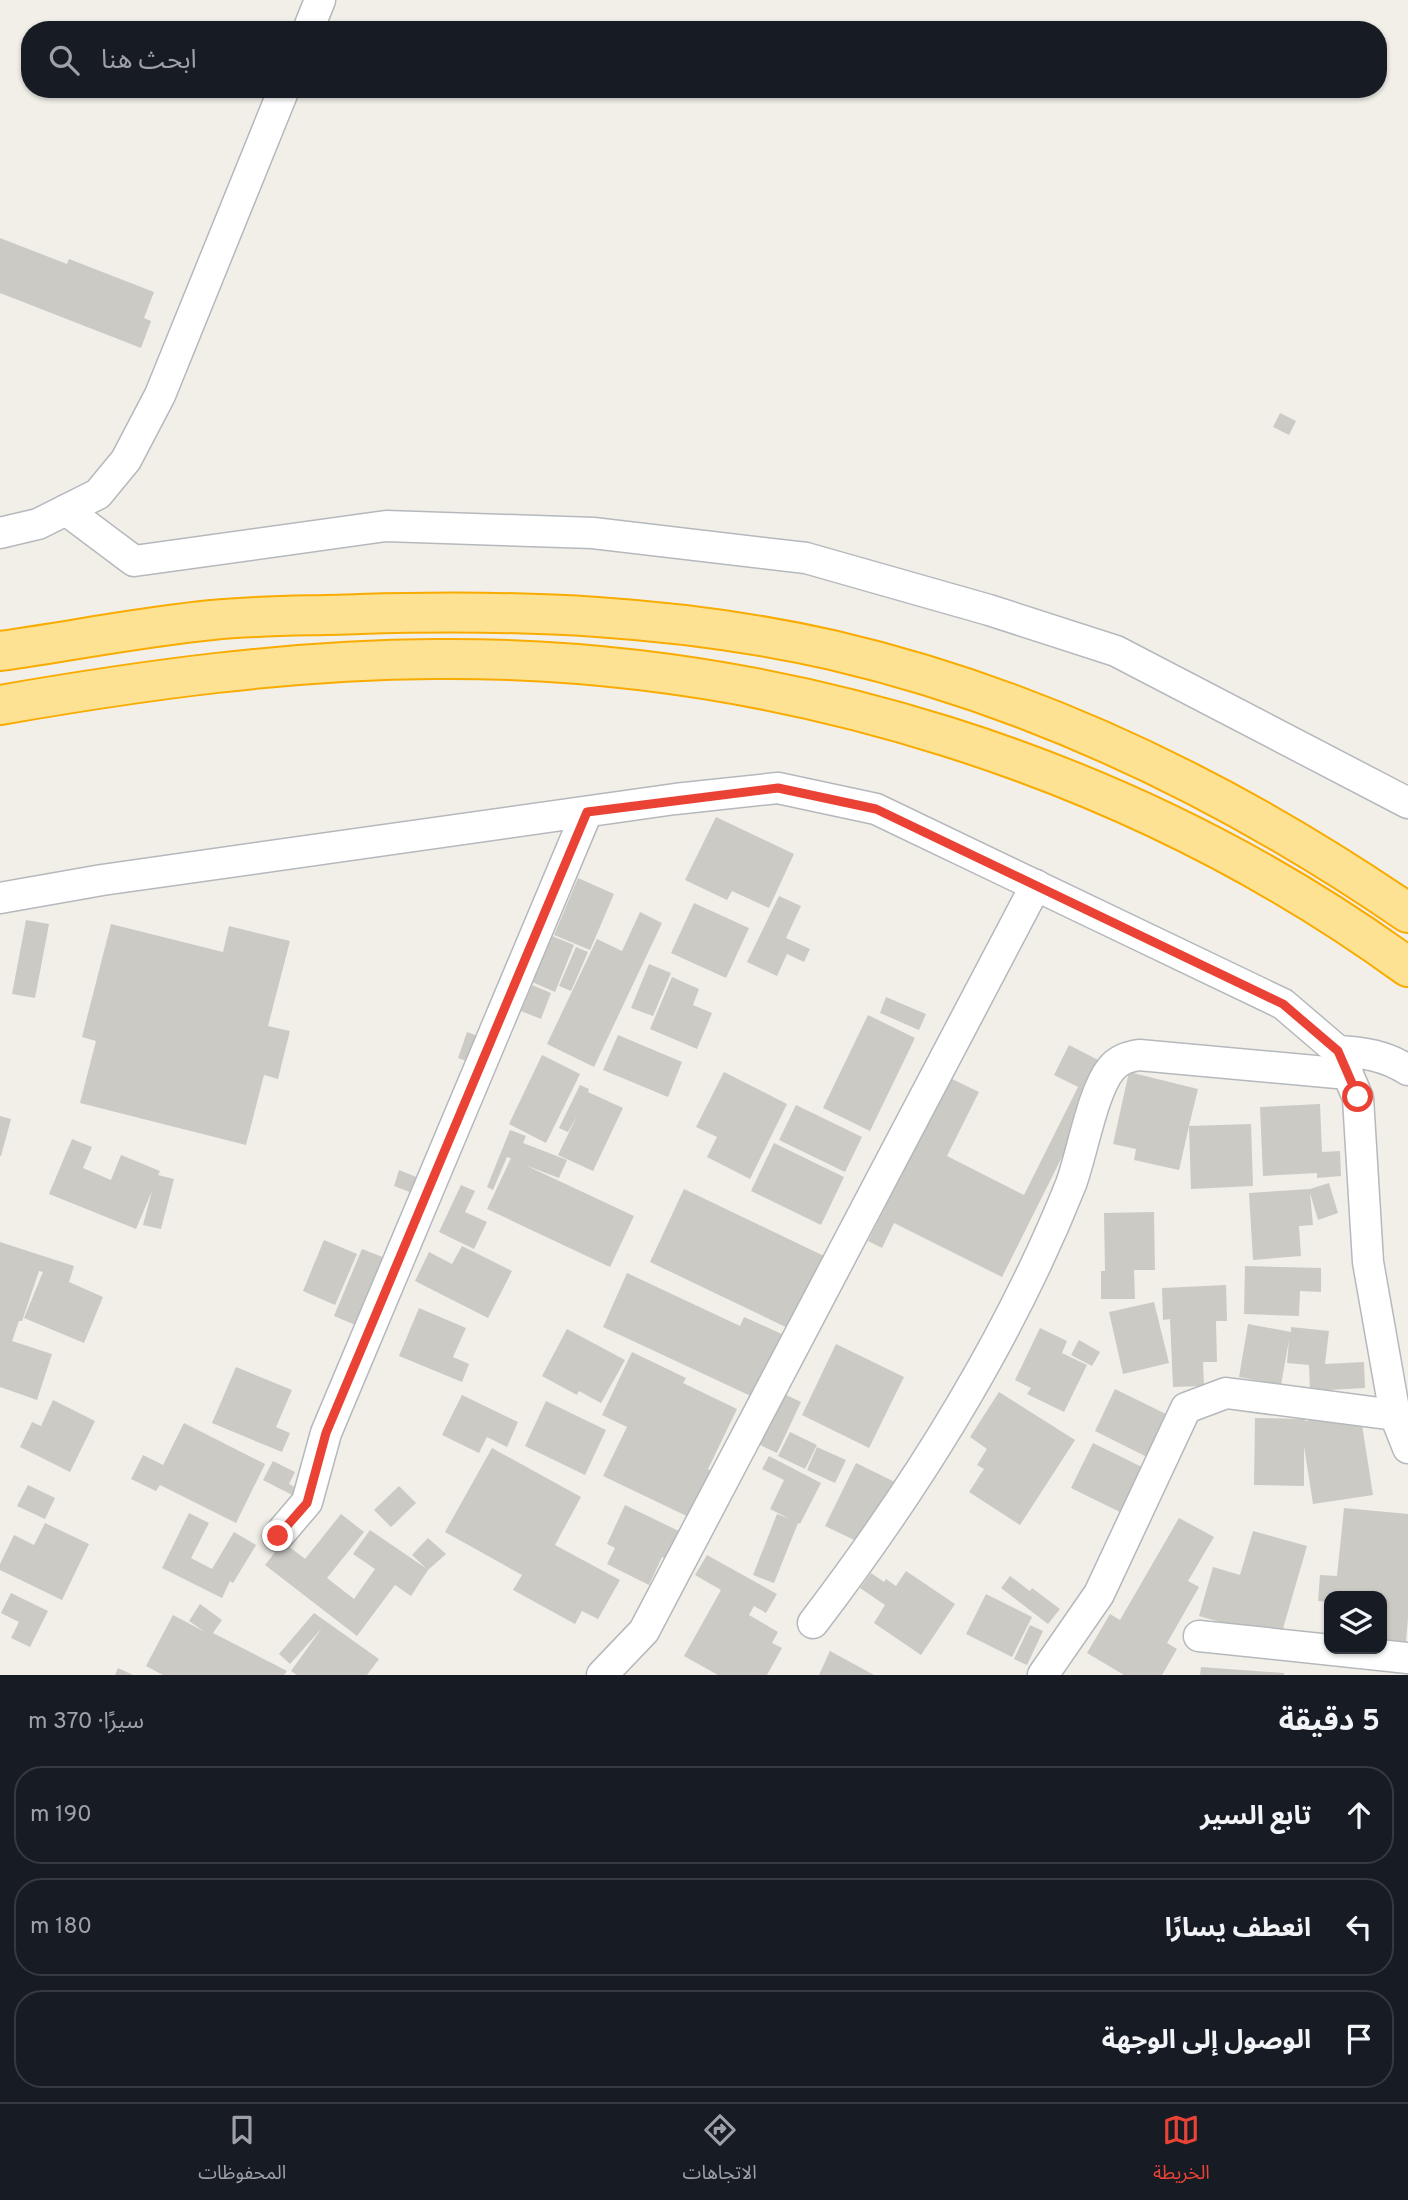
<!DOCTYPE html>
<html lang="ar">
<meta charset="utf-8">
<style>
:root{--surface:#171b24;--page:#242831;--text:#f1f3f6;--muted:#9ea1a6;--line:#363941;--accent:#ea4335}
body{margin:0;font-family:Overpass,"Noto Sans Arabic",sans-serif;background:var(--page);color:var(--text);direction:rtl}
.controls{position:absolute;right:21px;bottom:21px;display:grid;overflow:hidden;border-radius:14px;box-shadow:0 2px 5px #0004}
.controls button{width:63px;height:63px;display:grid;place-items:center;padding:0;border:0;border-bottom:2px solid var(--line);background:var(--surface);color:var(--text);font:35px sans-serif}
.stop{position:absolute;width:21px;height:21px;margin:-16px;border:5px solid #ea4335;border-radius:50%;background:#fff}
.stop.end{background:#ea4335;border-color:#fff;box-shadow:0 2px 7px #0008}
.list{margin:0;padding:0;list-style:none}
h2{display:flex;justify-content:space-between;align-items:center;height:91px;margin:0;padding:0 28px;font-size:30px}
h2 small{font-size:23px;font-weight:400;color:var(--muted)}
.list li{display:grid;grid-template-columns:46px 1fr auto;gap:21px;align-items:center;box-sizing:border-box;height:98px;margin:0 14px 14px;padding:0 14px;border:2px solid var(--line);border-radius:28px}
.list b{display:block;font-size:26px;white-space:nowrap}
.list em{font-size:23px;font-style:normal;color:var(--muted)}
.icon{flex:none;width:38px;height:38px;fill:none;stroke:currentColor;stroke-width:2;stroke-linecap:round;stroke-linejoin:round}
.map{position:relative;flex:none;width:1408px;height:1675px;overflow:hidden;direction:ltr}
.search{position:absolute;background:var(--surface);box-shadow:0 2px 5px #0004;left:21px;right:21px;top:21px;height:77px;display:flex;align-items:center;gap:18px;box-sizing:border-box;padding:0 24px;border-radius:28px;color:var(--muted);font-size:26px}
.sheet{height:427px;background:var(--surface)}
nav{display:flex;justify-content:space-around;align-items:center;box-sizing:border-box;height:98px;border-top:2px solid var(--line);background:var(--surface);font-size:19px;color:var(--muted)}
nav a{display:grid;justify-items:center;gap:4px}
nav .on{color:var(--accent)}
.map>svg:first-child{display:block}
</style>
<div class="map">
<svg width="1408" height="1675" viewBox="0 0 1408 1675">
<rect width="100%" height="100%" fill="#f1efe8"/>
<g fill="#cccac5">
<polygon points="0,238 67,264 69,259 154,292 144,318 151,321 141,348 0,293"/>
<polygon points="1280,413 1296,421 1289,435 1273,427"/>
<polygon points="716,817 794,854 769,908 732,891 727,900 685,880"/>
<polygon points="578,878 614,894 590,950 554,935"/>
<polygon points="779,896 801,906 786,938 810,949 804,962 787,954 777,976 747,962"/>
<polygon points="694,903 749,928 726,978 671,953"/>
<polygon points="640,912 662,923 594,1067 547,1044 597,939 622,951"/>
<polygon points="26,920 49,924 35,998 12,994"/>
<polygon points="111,924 223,952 229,926 290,941 268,1026 290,1031 278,1079 264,1075 246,1145 80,1103 96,1041 82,1037"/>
<polygon points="552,936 574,945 555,992 532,982"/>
<polygon points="576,947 588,952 571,991 559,986"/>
<polygon points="649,964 671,973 653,1016 631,1008"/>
<polygon points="672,977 699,989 693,1005 712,1013 697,1049 650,1029"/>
<polygon points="532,985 551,993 541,1019 521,1011"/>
<polygon points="886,997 926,1014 919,1030 880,1013"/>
<polygon points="868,1015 915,1038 870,1131 823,1108"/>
<polygon points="467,1032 478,1036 469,1062 458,1058"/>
<polygon points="618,1035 682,1062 668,1097 603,1070"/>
<polygon points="1069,1045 1108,1065 1002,1277 894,1223 882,1248 868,1241 950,1078 979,1092 947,1156 1024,1195 1078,1087 1054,1075"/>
<polygon points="542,1055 580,1074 546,1143 509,1124"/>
<polygon points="724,1072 787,1104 750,1179 707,1157 717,1137 696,1127"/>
<polygon points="1129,1072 1198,1089 1189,1126 1251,1124 1253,1186 1191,1189 1189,1126 1179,1170 1134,1160 1136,1149 1113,1144"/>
<polygon points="580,1085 589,1089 588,1092 623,1108 593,1171 558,1155 577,1116 568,1132 559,1128"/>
<polygon points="1320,1104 1322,1152 1340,1151 1341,1176 1317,1178 1317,1173 1263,1176 1260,1107"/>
<polygon points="796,1105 862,1137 845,1172 779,1140"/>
<polygon points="0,1116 11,1119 1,1156 0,1156"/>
<polygon points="510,1130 526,1136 523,1143 567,1160 559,1178 525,1165 634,1216 610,1267 487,1209 511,1158 507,1157 493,1190 487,1187"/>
<polygon points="72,1139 92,1147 83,1168 111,1180 121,1155 160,1171 158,1175 174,1179 161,1229 143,1225 152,1191 136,1229 49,1194"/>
<polygon points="774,1143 844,1177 821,1225 751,1191"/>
<polygon points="399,1170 421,1179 415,1194 394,1186"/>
<polygon points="1329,1183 1338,1213 1318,1220 1310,1193 1313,1225 1299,1226 1301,1256 1253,1260 1249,1193 1310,1189"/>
<polygon points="461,1185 475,1191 465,1212 487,1222 474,1249 439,1232"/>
<polygon points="684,1189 826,1257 792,1330 650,1262"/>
<polygon points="1154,1212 1155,1270 1134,1270 1135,1299 1101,1299 1101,1271 1105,1271 1104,1213"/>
<polygon points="324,1240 357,1254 335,1305 303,1291"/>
<polygon points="0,1242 74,1266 69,1282 103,1297 84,1343 24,1318 43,1272 39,1271 22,1321 19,1321 12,1341 52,1354 37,1400 0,1387"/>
<polygon points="462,1246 512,1271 488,1318 415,1281 429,1252 452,1264"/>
<polygon points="362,1249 393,1261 365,1329 334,1316"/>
<polygon points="1245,1266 1321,1268 1321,1292 1300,1291 1299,1316 1244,1314"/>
<polygon points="627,1273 740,1326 744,1317 784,1335 755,1398 603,1327"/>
<polygon points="1226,1285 1227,1321 1216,1321 1217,1362 1203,1362 1204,1386 1173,1387 1170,1319 1163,1320 1162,1288"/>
<polygon points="1154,1302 1169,1363 1123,1374 1109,1312"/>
<polygon points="419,1308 466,1328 453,1357 469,1364 462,1382 399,1356"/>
<polygon points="1248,1324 1291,1332 1291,1327 1329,1331 1325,1364 1364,1362 1365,1388 1310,1391 1309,1365 1287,1363 1289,1340 1281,1385 1239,1377"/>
<polygon points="1040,1328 1067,1341 1062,1353 1087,1365 1064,1412 1027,1394 1031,1388 1015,1380"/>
<polygon points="567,1329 625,1360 601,1403 579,1391 577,1395 542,1376"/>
<polygon points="1079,1340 1100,1352 1092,1366 1071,1355"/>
<polygon points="836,1344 904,1377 869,1448 802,1415"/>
<polygon points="632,1352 686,1378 683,1383 737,1409 708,1469 719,1475 697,1521 603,1476 627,1427 602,1415"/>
<polygon points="236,1367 292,1390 276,1427 290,1433 282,1452 212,1423"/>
<polygon points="1115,1389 1172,1417 1151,1459 1095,1431"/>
<polygon points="999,1392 1075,1440 1020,1525 969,1492 984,1469 977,1465 987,1449 970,1437"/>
<polygon points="782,1393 801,1402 777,1453 758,1444"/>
<polygon points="462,1395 518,1422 507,1447 487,1437 479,1453 442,1435"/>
<polygon points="53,1400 95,1421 70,1472 20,1447 32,1422 41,1426"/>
<polygon points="546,1401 606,1430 585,1475 525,1446"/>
<polygon points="1360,1412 1373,1495 1313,1504 1304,1446 1304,1486 1254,1485 1255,1418 1305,1419 1305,1421"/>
<polygon points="184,1423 265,1464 236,1523 160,1485 156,1491 131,1479 143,1455 163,1465"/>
<polygon points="790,1432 817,1445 805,1469 778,1456"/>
<polygon points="1093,1443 1144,1468 1122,1513 1071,1488"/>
<polygon points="817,1447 846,1460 835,1483 807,1470"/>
<polygon points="492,1448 581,1497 555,1545 620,1580 598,1619 582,1611 575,1624 513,1590 522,1575 445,1532"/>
<polygon points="769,1456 821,1483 800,1524 798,1523 774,1583 753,1575 777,1514 790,1519 770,1509 784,1480 762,1469"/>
<polygon points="273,1461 295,1472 289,1484 302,1491 298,1498 263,1480"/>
<polygon points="856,1463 899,1484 869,1547 825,1526"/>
<polygon points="28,1485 55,1498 45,1519 17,1506"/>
<polygon points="399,1486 416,1503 391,1527 374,1510"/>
<polygon points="625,1505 685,1534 671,1562 662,1557 649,1585 607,1564 615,1548 607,1544"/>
<polygon points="1344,1508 1408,1514 1408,1618 1405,1652 1382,1650 1382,1596 1329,1596 1329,1602 1318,1601 1320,1575 1337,1576"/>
<polygon points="189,1513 209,1523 191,1558 212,1569 234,1532 256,1545 233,1583 230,1581 222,1598 162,1568"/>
<polygon points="341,1514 364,1532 327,1578 354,1599 375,1569 353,1554 370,1530 427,1569 412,1555 428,1538 446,1554 428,1570 411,1596 395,1585 357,1636 265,1565 283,1542 305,1559"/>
<polygon points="1179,1518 1214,1537 1188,1581 1199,1587 1167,1643 1177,1649 1162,1675 1124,1675 1087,1653 1110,1614 1120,1620"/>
<polygon points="45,1523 89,1544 62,1600 0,1570 0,1564 14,1535 34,1545"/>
<polygon points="1253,1531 1307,1546 1280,1639 1199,1616 1213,1567 1240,1575"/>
<polygon points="707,1555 777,1594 766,1613 754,1606 749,1615 778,1632 772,1643 782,1648 767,1675 718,1675 684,1656 721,1590 695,1575"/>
<polygon points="906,1571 955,1604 921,1655 874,1623 885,1605 860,1588 871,1573 884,1582 886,1579 896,1586"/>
<polygon points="1010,1576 1030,1591 1032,1588 1060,1609 1048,1624 1001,1588"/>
<polygon points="11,1593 48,1611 30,1647 11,1638 19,1622 1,1613"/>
<polygon points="986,1594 1032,1617 1012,1657 966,1634"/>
<polygon points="200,1604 222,1620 213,1633 287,1671 284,1675 163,1675 146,1666 173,1615 205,1632 189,1621"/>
<polygon points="314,1613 379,1659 367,1675 297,1675 291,1671 322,1628 290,1664 279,1654"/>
<polygon points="1030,1625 1043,1631 1027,1665 1014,1659"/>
<polygon points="830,1651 874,1675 819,1675"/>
<polygon points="1201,1667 1284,1673 1284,1675 1200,1675"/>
<polygon points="118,1668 133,1675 115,1675"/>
</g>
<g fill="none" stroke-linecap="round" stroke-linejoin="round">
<defs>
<g id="minor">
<polyline points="308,30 320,0"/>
<polyline points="66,510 134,561 386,526 593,533 806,558 989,610 1116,651 1408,803"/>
<polyline points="0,533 38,524 98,494 126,460 160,395 284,89"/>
<polyline points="0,898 102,880 675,799 778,788 876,809 1283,1004 1338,1051 1358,1098 1368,1262 1395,1415 1408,1448"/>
<path d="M1338 1051C1363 1052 1386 1056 1408 1070"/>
<polyline points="278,1536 307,1502 326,1433 587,812"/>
<path d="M813 1623C916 1488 1008 1342 1071 1184 1082 1154 1093 1090 1111 1069 1118 1060 1127 1057 1139 1055L1348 1074"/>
<polyline points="1199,1636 1408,1658"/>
<polyline points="602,1675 644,1631 1036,885"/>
<polyline points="1043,1675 1099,1594 1186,1408 1226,1393 1395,1415"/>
</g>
<g id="highway">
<path d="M0 651C71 641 141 627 212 620 261 615 311 616 360 614 518 609 677 615 832 650 1038 698 1233 793 1408 913"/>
<path d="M0 705C144 680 288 660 434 659 778 656 1130 765 1408 967"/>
</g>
</defs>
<use href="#minor" stroke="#b5b8bc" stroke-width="33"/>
<use href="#highway" stroke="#f9ab00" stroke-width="42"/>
<use href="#minor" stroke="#fff" stroke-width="30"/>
<use href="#highway" stroke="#fde293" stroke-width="38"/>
</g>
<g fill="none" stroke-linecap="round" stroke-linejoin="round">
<polyline stroke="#ea4335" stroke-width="9" points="278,1536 307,1503 326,1433 587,812 778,788 876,809 1283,1004 1338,1051 1358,1097"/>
</g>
</svg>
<div class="controls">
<button><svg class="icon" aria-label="layers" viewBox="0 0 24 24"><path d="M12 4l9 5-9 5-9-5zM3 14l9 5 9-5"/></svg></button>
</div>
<div class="stop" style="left:1358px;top:1097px"></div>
<div class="stop end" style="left:278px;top:1536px"></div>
<div class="search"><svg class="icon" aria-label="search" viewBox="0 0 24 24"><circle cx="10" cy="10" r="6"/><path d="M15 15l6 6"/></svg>ابحث هنا</div>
</div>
<section class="sheet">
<h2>5 دقيقة<small>سيرًا · 370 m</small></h2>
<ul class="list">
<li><svg class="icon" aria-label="ahead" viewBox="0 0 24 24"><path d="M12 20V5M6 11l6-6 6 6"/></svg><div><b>تابع السير</b></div><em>190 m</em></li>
<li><svg class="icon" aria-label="left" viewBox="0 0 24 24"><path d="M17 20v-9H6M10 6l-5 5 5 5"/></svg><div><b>انعطف يسارًا</b></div><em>180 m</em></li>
<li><svg class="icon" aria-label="arrive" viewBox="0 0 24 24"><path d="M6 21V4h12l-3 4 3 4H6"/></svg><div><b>الوصول إلى الوجهة</b></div></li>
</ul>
</section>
<nav>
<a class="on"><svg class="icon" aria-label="map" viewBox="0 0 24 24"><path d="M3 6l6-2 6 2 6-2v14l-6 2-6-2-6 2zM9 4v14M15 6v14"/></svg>الخريطة</a>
<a><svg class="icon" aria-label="directions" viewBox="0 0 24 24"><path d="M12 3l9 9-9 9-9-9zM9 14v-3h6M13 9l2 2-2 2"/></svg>الاتجاهات</a>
<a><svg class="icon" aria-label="saved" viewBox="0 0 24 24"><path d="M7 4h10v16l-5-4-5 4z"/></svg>المحفوظات</a>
</nav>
